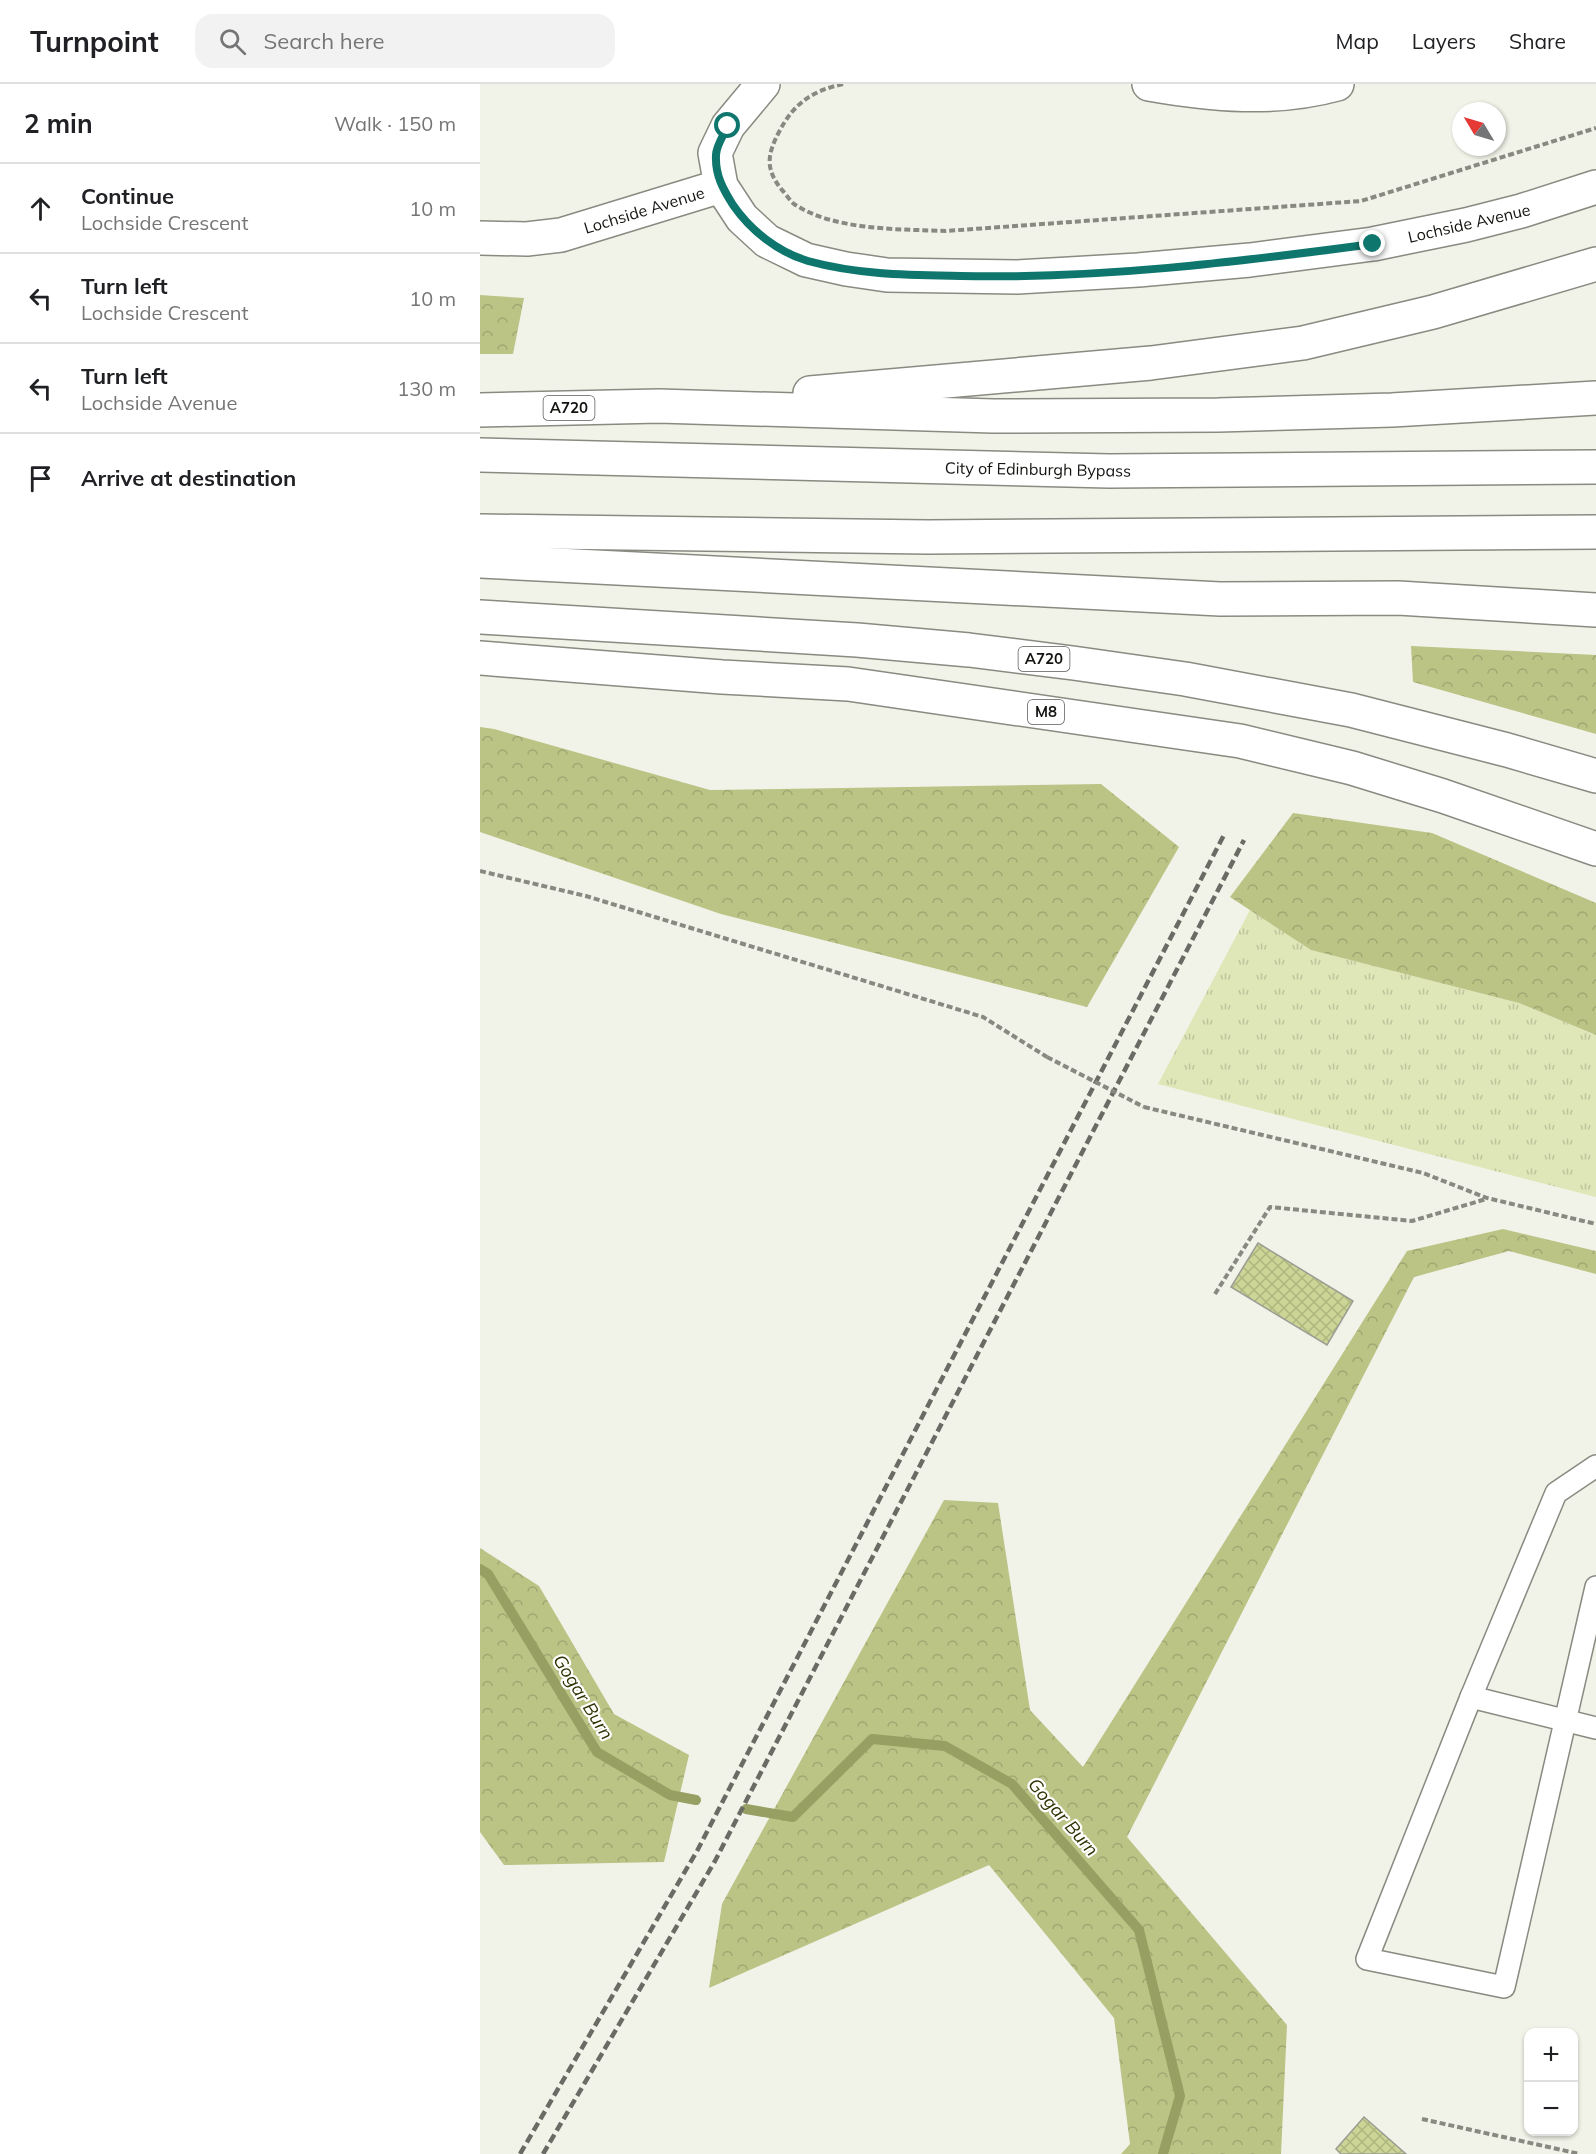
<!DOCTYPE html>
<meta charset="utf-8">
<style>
:root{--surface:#fff;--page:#f2f2f2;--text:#202124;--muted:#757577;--line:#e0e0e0}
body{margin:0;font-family:Mulish,sans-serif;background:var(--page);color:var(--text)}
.controls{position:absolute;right:18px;bottom:18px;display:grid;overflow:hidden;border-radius:12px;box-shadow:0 2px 4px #0004}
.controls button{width:54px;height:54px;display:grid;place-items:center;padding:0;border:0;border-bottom:2px solid var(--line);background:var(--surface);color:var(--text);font:30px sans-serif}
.compass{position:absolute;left:972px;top:18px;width:54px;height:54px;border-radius:50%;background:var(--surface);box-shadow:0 2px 4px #0004;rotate:308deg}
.stop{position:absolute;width:18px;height:18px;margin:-14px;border:4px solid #0f766e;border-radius:50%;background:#fff}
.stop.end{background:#0f766e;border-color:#fff;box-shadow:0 2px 6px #0008}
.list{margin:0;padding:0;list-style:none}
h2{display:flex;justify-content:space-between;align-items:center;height:78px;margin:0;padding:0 24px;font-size:26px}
h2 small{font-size:20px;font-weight:400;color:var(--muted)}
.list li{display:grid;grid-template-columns:39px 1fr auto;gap:18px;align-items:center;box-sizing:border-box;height:90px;padding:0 24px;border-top:2px solid var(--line)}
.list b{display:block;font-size:22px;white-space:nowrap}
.list p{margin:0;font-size:20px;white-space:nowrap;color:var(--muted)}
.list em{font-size:20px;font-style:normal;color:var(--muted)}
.icon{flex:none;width:33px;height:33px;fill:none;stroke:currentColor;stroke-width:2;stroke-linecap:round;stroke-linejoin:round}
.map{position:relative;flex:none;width:1116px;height:2070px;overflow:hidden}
header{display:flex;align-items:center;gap:36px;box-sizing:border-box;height:84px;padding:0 30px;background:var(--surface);border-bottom:2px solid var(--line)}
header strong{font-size:28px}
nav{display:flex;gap:33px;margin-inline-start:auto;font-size:21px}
.search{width:420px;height:54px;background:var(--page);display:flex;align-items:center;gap:15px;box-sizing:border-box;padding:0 21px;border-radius:18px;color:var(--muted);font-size:22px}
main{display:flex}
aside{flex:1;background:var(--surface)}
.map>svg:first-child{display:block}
</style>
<header>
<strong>Turnpoint</strong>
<div class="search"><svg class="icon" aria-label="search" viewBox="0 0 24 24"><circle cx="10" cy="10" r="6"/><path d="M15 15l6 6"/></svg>Search here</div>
<nav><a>Map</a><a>Layers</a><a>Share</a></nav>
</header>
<main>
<aside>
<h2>2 min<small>Walk · 150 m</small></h2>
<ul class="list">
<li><svg class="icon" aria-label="ahead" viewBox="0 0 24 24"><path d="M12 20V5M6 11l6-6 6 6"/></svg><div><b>Continue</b><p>Lochside Crescent</p></div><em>10 m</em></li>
<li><svg class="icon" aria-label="left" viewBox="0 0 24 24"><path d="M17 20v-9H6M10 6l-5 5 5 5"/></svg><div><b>Turn left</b><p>Lochside Crescent</p></div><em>10 m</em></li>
<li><svg class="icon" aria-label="left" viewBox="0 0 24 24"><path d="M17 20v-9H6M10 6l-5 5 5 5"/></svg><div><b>Turn left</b><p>Lochside Avenue</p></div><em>130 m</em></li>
<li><svg class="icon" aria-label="arrive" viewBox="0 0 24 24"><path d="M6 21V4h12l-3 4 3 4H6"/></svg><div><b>Arrive at destination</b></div></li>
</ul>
</aside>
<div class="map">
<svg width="1116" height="2070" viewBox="0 0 1116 2070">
<defs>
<pattern id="grass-tufts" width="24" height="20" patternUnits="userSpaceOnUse" patternTransform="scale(1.5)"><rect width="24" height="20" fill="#dfe6b7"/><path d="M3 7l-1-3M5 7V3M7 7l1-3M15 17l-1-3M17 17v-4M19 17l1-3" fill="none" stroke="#bec49c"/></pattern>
<pattern id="forest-crowns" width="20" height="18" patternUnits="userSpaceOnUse" patternTransform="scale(1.5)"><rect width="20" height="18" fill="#bbc385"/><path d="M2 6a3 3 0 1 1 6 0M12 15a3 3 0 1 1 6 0" fill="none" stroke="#a0a772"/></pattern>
<pattern id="building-cross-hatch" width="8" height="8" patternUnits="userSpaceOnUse" patternTransform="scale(1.5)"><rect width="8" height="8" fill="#ccd596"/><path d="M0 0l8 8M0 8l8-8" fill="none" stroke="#aeb680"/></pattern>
</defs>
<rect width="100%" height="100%" fill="#f1f3e8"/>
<polygon fill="url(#grass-tufts)" points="770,826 831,866 1039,919 1116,951 1116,1113 678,1000"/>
<g fill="url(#forest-crowns)">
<polygon points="0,211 44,214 33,270 0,270"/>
<polygon points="931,562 1116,571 1116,650 933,598"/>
<polygon points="0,643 14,645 230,706 621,700 699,763 607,923 241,830 0,748"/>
<polygon points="813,729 952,749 1116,819 1116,951 1039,919 831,866 750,813"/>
<polygon points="1023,1145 1116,1167 1116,1190 1029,1167 934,1193 647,1753 807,1941 801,2070 641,2070 650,2060 634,1934 509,1781 229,1904 242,1820 464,1416 518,1419 550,1626 603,1683 927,1167"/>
<polygon points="0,1464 59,1502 134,1630 209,1671 184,1778 24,1781 0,1748"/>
</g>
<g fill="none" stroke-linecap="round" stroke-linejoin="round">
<g stroke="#989f63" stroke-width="10">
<polyline points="0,1485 8,1490 117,1668 190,1711 216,1716"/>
<polyline points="266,1725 313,1733 392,1655 465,1662 532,1700 659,1846 700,2012 683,2070"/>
</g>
</g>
<g fill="url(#building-cross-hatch)" stroke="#9b9d93" stroke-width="1.5">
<polygon points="778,1159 873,1217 847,1261 751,1203"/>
<polygon points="884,2033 926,2070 861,2070 856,2065"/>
</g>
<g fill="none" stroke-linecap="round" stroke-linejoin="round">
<defs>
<g id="lane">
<polyline points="1116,1382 1076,1409 991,1613 1116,1644"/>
<polyline points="991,1613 887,1875 1024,1903 1116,1503"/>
</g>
<g id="street">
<polyline points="283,0 248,42 235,69 241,102 262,134 287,157 326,176 366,185 407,191 537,193 658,186 770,176 893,160 986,141 1041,127 1116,103"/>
<path d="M669 0C731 11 795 17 857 0"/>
<polyline points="0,154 47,155 81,151 241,102"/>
</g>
<g id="primary">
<polyline points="330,309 671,279 823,259 953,228 1116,180"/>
<polyline points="0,326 179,322 513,332 738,331 912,326 1116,314"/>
<polyline points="0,371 629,387 1116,383"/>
<polyline points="0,447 448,453 1116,448"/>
<polyline points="0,477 740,515 918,514 1116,526"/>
<polyline points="0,533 377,556 489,566 593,579 705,595 871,626 1027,666 1116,692"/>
</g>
<polyline id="highway" points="0,574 242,593 368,600 760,657 872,684 963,712 1116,765"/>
</defs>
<use href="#lane" stroke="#898a81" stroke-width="24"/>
<use href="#street" stroke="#898a81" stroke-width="36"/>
<use href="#primary" stroke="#898a81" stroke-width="36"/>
<use href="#highway" stroke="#898a81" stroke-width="36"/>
<g stroke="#888981" stroke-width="4" stroke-dasharray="6 3" stroke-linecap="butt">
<path d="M363 0C332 7 314 19 299 48 287 71 285 85 302 106 306 110 310 117 314 120 355 147 419 145 466 147L881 117 1116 44"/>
<polyline points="0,787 106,812 503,933 567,973"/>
<polyline points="664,1023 943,1089 1007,1114 1116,1140"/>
<polyline points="735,1210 790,1123 932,1137 1006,1115"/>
<polyline points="942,2035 1100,2070"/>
</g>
<use href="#lane" stroke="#fff" stroke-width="21"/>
<use href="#street" stroke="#fff" stroke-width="33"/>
<use href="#primary" stroke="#fff" stroke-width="33"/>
<use href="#highway" stroke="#fff" stroke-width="33"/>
<g stroke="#6a6b64" stroke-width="4.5" stroke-dasharray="9 4.5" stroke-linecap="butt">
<polyline points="40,2070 217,1767 745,749"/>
<polyline points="63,2070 235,1777 764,756"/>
</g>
<polyline stroke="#888981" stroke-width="4" stroke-dasharray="6 3" stroke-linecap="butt" points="567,973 664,1023"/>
</g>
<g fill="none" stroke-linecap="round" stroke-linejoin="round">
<path stroke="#0f766e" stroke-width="8" d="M248 42C244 50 236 62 236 71 235 91 243 105 253 121 271 147 298 168 328 177 379 191 430 191 481 192 619 195 757 178 893 160"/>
</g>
<g text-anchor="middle" stroke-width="4.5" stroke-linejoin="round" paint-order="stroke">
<g fill="#fff" stroke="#5a5a58" stroke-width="1.5">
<rect x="63.5" y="312" width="51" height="24" rx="4.5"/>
<rect x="538.5" y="563" width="51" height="24" rx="4.5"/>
<rect x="548" y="616" width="36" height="24" rx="4.5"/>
</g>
<g font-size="15" font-weight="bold" fill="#131310">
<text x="89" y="329">A720</text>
<text x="564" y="580">A720</text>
<text x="566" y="633">M8</text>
</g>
<g font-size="16" fill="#131310" stroke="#fff">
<text transform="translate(164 126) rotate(-17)" y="6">Lochside Avenue</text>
<text transform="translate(989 139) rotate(-13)" y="6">Lochside Avenue</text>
<text transform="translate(558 385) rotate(1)" y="6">City of Edinburgh Bypass</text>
</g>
<g font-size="18" font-style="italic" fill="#2f3302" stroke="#fff">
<text transform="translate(103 1613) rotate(58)" y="6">Gogar Burn</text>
<text transform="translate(583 1733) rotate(49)" y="6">Gogar Burn</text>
</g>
</g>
</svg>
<div class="controls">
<button>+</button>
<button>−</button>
</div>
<svg class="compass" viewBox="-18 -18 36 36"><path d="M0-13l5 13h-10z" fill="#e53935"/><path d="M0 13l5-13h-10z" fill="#757577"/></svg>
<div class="stop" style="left:248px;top:42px"></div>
<div class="stop end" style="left:893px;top:160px"></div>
</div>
</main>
